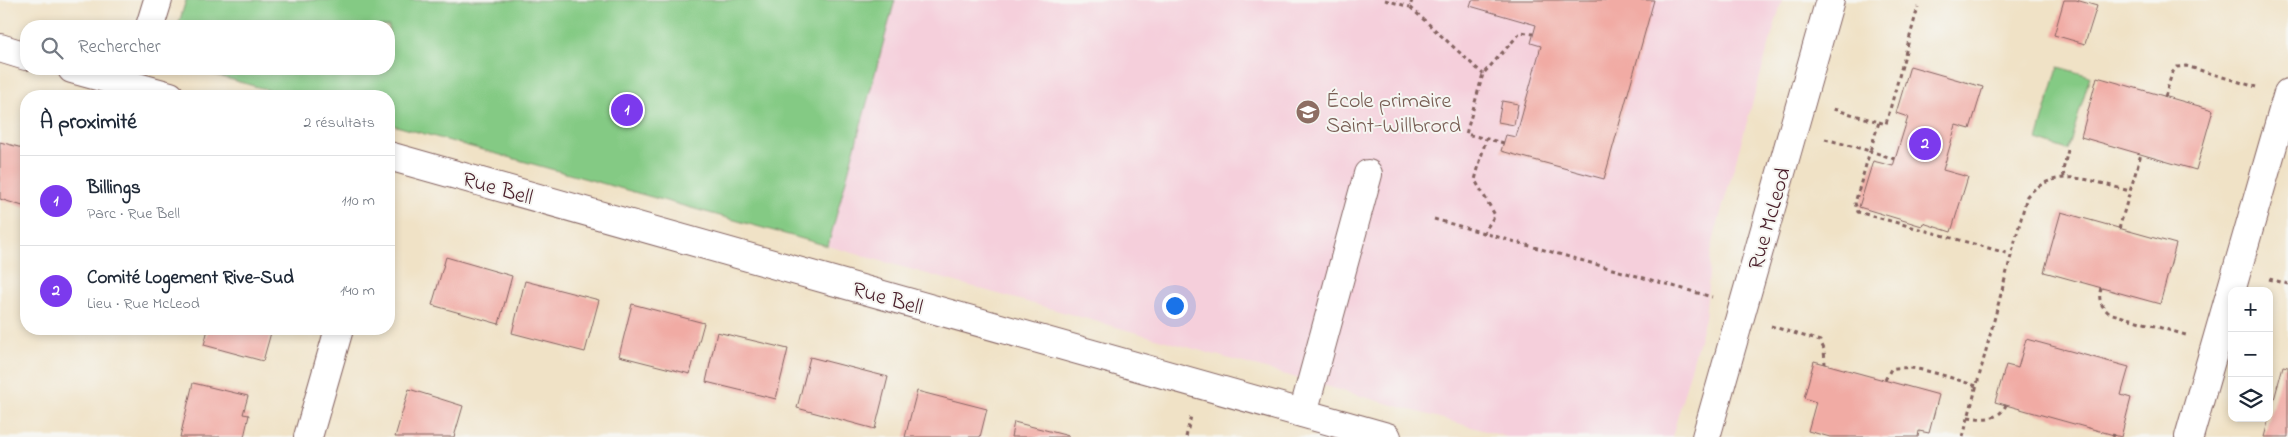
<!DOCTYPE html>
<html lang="fr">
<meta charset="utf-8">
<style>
:root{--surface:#fff;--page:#f2f2f3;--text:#1f2937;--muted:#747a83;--line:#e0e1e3;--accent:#7c3aed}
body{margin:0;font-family:"Indie Flower",sans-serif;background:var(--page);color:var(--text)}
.controls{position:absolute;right:15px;bottom:15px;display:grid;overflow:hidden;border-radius:10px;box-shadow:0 2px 8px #0003}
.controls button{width:45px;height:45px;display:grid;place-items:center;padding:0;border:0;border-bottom:1px solid var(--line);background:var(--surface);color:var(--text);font:25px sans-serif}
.you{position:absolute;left:1174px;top:305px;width:18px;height:18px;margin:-12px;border:4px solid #fff;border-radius:50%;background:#1a73e8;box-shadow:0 0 0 8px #1a73e833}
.badge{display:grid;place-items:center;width:32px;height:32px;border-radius:50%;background:var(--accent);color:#fff;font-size:16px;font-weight:700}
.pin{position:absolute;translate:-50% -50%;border:2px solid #fff;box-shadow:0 1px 5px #0006}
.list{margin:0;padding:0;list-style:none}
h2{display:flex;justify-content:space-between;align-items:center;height:65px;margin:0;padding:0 20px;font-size:21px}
h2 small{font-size:16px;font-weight:400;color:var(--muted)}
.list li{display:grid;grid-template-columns:32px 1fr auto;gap:15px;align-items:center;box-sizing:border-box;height:90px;padding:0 20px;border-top:1px solid var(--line)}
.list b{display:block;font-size:19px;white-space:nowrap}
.list p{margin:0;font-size:16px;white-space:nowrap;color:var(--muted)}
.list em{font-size:16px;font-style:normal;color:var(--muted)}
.icon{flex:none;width:28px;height:28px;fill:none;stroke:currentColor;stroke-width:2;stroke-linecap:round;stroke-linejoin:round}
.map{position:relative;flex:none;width:2288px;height:437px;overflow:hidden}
.search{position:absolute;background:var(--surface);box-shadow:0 2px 8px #0003;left:20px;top:20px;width:375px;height:55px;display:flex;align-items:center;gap:12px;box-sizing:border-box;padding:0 18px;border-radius:20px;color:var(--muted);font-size:19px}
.panel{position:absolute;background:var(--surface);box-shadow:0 2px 8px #0003;left:20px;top:90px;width:375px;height:245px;border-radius:20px}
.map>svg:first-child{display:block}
</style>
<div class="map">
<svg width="2288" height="437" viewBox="0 0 2288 437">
<rect width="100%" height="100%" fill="#f6f6f2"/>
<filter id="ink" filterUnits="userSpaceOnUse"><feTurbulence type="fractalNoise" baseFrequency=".02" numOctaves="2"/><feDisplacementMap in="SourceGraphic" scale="10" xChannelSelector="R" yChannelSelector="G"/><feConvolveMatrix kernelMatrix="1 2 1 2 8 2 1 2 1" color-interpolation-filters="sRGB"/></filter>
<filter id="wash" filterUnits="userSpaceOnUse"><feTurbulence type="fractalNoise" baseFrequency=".0096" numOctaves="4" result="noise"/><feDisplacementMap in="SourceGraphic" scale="20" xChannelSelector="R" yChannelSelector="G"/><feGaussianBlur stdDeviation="1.12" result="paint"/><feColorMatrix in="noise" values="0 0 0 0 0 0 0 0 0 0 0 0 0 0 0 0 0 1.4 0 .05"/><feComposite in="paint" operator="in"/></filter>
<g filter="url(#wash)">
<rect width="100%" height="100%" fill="#f0e2c6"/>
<polygon fill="#f5cfdb" points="895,0 1782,0 1716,230 1711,253 1705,318 1672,437 1507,437 828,246"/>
<g fill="#84ca84" stroke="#677458">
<polygon points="186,0 895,0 828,246 389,124 389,96 290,96 211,74 198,69 389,69 389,26 178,26"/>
<polygon points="2058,67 2090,76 2068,150 2037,140"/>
</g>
<g id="blocks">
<g fill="#f1aba4">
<polygon points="1472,0 1654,0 1604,179 1501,151 1506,135 1516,137 1541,46 1531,43 1536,25 1470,6"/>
<polygon points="2064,0 2076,0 2097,6 2085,44 2054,35"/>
<polygon points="1910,66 1983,87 1970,129 1956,125 1943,170 1968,177 1951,232 1923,223 1922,226 1859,207 1873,161 1893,166 1908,117 1896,113"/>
<polygon points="2097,77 2213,110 2196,170 2081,137"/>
<polygon points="1502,101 1518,104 1514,125 1498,122"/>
<polygon points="0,142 26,149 26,207 0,199"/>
<polygon points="2061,212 2176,244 2160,304 2044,272"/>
<polygon points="446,257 512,276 499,324 432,305"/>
<polygon points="525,281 599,300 585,352 512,333"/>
<polygon points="632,304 704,323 690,374 619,356"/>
<polygon points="208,329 272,329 263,361 204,345"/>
<polygon points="717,332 788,349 776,399 706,382"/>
<polygon points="2026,339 2129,367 2121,395 2131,398 2121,437 1995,402 2006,365 2018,368"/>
<polygon points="810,357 888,377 875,429 797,408"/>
<polygon points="1814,361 1939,395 1929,433 1919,431 1918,437 1830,437 1808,431 1816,402 1804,398"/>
<polygon points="2283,366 2288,367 2288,437 2264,437"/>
<polygon points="193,383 248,396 243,414 249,415 244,437 180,437"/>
<polygon points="409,389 463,406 454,437 395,437"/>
<polygon points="917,391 987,409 980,437 905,437"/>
<polygon points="1014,422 1069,436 1069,437 1011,437"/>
</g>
</g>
</g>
<g filter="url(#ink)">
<use href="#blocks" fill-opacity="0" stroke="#846361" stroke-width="1"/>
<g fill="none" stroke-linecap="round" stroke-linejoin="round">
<defs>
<g id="minor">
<polyline points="150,26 158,0"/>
<polyline points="0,48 26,56"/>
<polyline points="72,69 170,96"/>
<polyline points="389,156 1387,437"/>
<polyline points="1303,413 1368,174"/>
<polyline points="308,437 339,329"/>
<polyline points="1706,437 1830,0"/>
<polyline points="2189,437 2288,93"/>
</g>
</defs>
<use href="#minor" stroke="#846361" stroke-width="30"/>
<g stroke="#846361" stroke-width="3" stroke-dasharray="4 4" stroke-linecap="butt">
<polyline points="1385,0 1410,7"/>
<polyline points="1412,0 1410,7 1483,74"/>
<polyline points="2165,97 2172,73 2177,67 2186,66 2256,87"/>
<polyline points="1879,122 1886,124 1918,7"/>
<polyline points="1825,139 1870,151 1879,122 1833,109"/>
<polyline points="1504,143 1466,134 1483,74 1521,32 1533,34"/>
<polyline points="1895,159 1870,151 1855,203 1858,212 2010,254"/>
<polyline points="2064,177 2063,170 2068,150"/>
<polyline points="1434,219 1712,297"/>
<polyline points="2119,229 2141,154"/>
<polyline points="1483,234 1495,215 1475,180 1486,139"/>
<polyline points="2269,279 2288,284"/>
<path d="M2101 288C2098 299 2100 305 2109 313L2186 335"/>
<polyline points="1771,326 1820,341 1824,349 1825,364"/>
<path d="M1885 380 1891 369C1914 363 1953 379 1977 386"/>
<polyline points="2269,384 2278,386"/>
<path d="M1968 417C1984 419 1998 421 2006 405"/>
<polyline points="1186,437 1191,416"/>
<path d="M1963 437 2027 196C2058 164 2093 182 2130 191"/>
<polyline points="2113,437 2114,434"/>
</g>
<use href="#minor" stroke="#fff" stroke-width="28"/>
</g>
</g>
<defs>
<symbol id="school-disc" viewBox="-11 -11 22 22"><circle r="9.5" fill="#8d6e63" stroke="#f6f6f2"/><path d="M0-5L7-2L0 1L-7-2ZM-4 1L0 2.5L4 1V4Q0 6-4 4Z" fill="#fff"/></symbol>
</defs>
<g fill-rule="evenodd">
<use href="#school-disc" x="1294" y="98" width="28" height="28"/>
</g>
<g text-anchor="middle" stroke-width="4" stroke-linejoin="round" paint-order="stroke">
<g font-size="22" fill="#785e54" stroke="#f6f6f2" text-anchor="start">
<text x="1326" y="107">École primaire<tspan x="1326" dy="25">Saint-Willbrord</tspan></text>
</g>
<g font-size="22" fill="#4a1f2b" stroke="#f6f6f2">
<text transform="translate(498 187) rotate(16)" y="8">Rue Bell</text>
<text transform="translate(1768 218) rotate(-74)" y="8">Rue McLeod</text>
<text transform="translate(888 297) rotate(16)" y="8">Rue Bell</text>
</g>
</g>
</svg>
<div class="controls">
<button>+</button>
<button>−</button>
<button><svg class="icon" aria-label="layers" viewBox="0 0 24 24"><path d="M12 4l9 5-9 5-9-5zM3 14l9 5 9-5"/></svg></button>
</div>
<div class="you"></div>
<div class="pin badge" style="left:627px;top:110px">1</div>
<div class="pin badge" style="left:1925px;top:144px">2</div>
<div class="search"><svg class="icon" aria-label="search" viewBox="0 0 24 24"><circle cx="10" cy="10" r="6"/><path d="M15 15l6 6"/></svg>Rechercher</div>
<section class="panel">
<h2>À proximité<small>2 résultats</small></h2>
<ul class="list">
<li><span class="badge">1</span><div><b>Billings</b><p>Parc · Rue Bell</p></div><em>110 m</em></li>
<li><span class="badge">2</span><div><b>Comité Logement Rive-Sud</b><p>Lieu · Rue McLeod</p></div><em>140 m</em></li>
</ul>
</section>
</div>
